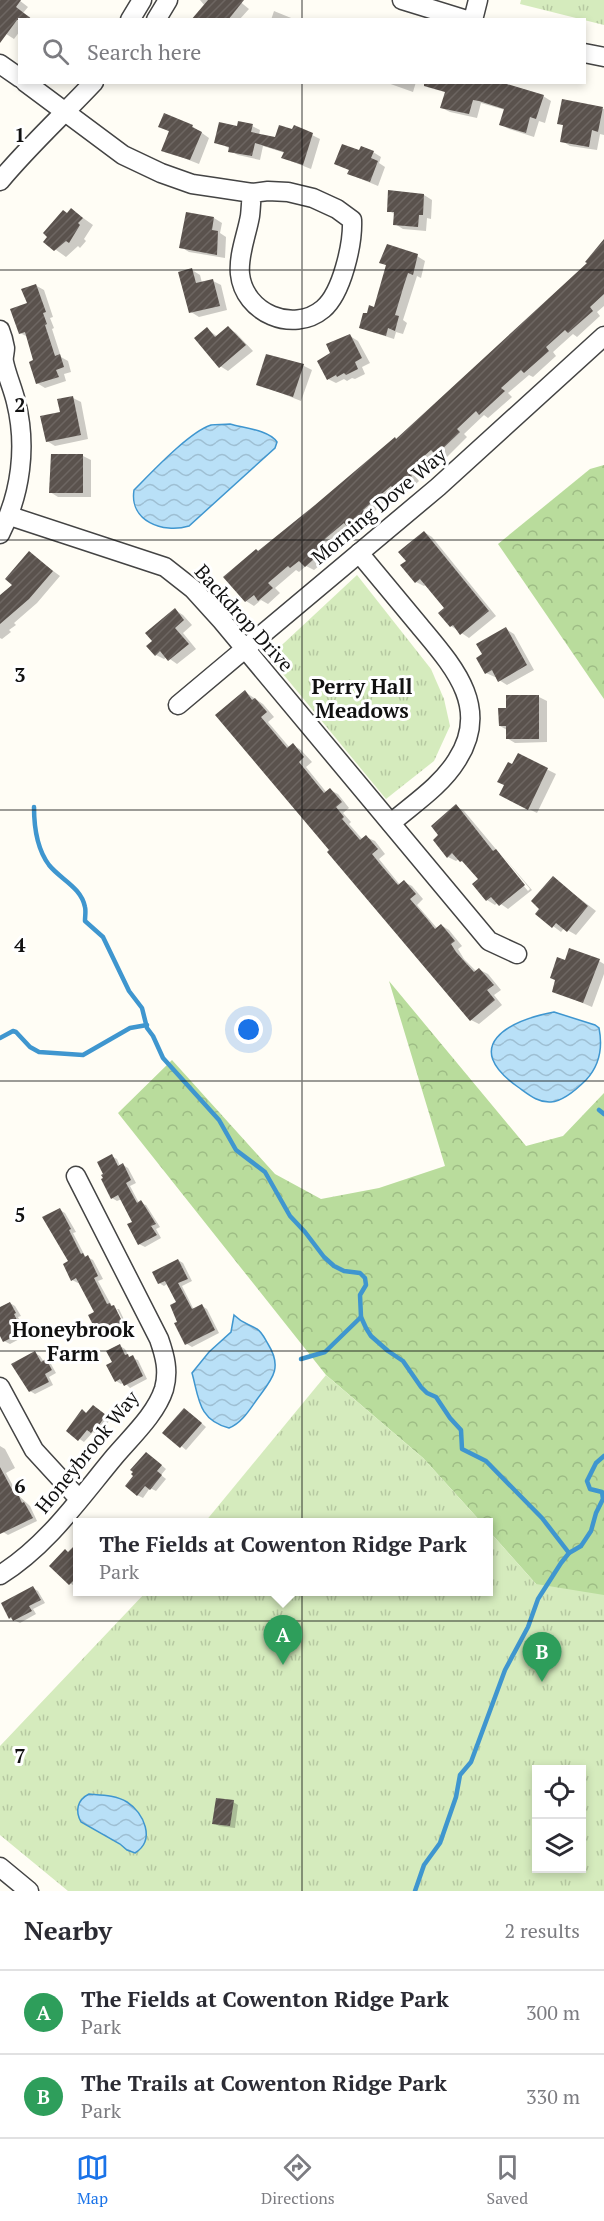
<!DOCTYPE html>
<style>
:root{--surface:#fff;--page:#f7f7f7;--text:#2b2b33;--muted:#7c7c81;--line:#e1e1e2;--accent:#1a73e8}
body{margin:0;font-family:"PT Serif",serif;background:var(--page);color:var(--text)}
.controls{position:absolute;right:18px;bottom:18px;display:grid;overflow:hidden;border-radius:0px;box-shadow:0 3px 9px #0003}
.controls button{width:54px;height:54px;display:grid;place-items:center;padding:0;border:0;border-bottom:2px solid var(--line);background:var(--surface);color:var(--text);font:30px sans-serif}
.you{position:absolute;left:249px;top:1030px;width:21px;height:21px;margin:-15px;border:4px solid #fff;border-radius:50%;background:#1a73e8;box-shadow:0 0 0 9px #1a73e833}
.badge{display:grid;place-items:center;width:39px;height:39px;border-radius:50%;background:var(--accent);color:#fff;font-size:20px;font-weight:700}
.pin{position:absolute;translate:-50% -50px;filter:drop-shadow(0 2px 3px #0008)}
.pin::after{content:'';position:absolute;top:32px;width:21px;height:18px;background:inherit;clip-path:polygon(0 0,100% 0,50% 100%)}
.popup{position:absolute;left:73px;top:1518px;width:420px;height:78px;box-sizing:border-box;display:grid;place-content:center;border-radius:0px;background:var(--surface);filter:drop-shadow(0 2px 4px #0005);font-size:20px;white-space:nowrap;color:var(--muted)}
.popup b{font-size:22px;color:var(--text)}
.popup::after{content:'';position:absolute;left:50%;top:100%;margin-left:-12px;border:12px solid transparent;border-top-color:var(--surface)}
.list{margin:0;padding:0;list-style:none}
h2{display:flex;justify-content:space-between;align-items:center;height:78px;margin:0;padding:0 24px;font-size:26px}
h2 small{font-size:20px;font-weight:400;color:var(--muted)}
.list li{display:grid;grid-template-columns:39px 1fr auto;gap:18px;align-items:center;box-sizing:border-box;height:84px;padding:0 24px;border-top:2px solid var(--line)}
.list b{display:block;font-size:22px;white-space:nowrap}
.list p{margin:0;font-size:20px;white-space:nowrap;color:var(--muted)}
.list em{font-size:20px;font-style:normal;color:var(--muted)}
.icon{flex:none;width:33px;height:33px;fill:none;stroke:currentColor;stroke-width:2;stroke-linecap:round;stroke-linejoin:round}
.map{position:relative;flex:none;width:604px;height:1891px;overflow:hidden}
.search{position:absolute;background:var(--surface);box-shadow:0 3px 9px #0003;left:18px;right:18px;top:18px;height:66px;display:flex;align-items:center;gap:15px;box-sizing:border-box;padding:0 21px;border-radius:0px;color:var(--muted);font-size:22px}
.sheet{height:246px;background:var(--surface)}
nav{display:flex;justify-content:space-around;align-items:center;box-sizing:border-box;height:84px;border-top:2px solid var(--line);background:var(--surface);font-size:16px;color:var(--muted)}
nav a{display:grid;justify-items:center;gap:3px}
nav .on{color:var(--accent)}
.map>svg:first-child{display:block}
</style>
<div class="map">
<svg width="604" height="1891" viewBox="0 0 604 1891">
<defs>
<pattern id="forest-crowns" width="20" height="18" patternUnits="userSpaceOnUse" patternTransform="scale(1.5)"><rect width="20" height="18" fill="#b9dc9c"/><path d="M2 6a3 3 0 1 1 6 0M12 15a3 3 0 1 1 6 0" fill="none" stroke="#9ebc85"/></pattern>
<pattern id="park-tufts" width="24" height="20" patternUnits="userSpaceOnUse" patternTransform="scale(1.5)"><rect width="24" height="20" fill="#d5ebbd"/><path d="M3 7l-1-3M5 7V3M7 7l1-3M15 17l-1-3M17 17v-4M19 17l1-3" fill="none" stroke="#b6c8a1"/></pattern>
<pattern id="water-waves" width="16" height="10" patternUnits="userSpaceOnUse" patternTransform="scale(1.5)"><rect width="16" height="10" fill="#b9e0f7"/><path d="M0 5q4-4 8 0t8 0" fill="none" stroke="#9ebfd3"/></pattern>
<pattern id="building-hatch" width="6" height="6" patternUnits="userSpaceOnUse" patternTransform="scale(1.5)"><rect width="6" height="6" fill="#5a524d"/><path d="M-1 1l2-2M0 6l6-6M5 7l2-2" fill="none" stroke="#6d6662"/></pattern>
</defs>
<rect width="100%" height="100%" fill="#fffdf5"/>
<g fill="url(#forest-crowns)" fill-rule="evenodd">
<polygon points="604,465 604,699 498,544 590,469"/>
<path d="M389 981 526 1146 563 1136 604 1093V1891H391L536 1584 489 1531 488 1522H481L423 1458 326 1375 118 1113 172 1060 275 1174 321 1199 379 1188 445 1166ZM536 1770H582V1868H536Z"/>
</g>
<g fill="url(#park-tufts)" fill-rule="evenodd">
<polygon points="521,0 604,0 604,25 520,4"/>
<polygon points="357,575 431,669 444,699 450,726 434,761 386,799 269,657"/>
<polygon points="326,1375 423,1458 481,1522 205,1522"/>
<path d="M489 1531 536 1584 604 1595V1891H68L0 1835V1746L146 1592H488ZM536 1770H582V1868H536Z"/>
</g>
<g fill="url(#water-waves)" stroke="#3f96cf" stroke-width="1.5">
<path d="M230 424C244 428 269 430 277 442L275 448 189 526C163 534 129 521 134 490 151 473 189 432 211 425 217 424 224 425 230 424Z"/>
<path d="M554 1012 595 1025 599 1028C603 1048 600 1065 586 1080 577 1089 564 1101 551 1102 538 1103 528 1094 518 1087 460 1046 508 1021 554 1012Z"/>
<path d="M234 1315C243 1324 247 1323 257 1329 262 1332 265 1339 268 1344 283 1368 272 1379 258 1398 250 1409 242 1423 229 1428 198 1420 199 1398 192 1373L209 1352 231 1332Z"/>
<path d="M89 1794C101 1795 116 1795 127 1802 144 1813 156 1840 135 1853L127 1850 120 1844 81 1822C75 1811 77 1800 89 1794Z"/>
</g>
<g fill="#0003">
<polygon points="0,0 19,0 28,7 23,13 30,17 28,20 20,20 20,31 14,39 0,30"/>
<polygon points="200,0 238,0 249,9 239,20 202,20 205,6"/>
<polygon points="274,11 296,20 271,20"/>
<polygon points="385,82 416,82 413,92"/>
<polygon points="447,93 543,96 551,101 545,123 539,121 534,137 509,129 501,125 505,110 481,103 477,118 450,112 442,108"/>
<polygon points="563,101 604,109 604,135 600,134 597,150 570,146 562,141 565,126 559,123"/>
<polygon points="192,126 209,138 199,164 163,150 170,132 160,127"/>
<polygon points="252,126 260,130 259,135 276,139 312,135 320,139 311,169 283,158 285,153 263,146 260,160 238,155 230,151 231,149 216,142 238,128"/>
<polygon points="360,152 373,152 381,157 379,163 385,167 378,186 349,174"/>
<polygon points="389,192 424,195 432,200 431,219 427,218 426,231 403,229 395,224 396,215 389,211"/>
<polygon points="72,210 93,225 84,239 86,241 80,248 78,246 66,257 45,242"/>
<polygon points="214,218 222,223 220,233 226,237 225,258 189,252 181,247"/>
<polygon points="604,241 604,306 597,312 600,316 577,337 573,334 553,352 556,356 533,377 529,375 508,393 512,397 488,418 484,415 464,434 467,437 445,459 439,455 415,476 419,481 404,495 398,491 370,515 374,520 358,533 351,528 334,543 325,552 329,558 314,570 306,566 299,572 296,570 275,588 280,593 268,604 261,600 254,606 246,601 259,552 397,440 589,263"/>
<polygon points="417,256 425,261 421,278 417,276 403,320 407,323 403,334 396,332 394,339 369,331 361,327 375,308 387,266 381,262"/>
<polygon points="192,270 200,275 202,283 213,281 221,285 227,310 199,317 191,312"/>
<polygon points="35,285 44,290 53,317 50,318 54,328 52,329 61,357 68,361 71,372 64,374 66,381 45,388 37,383 35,361 28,337 20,333"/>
<polygon points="228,328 236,333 253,351 228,371 220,366 207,329 218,337"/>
<polygon points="350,336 358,341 370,363 362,367 365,374 355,379 352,378 347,381 344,379 336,383 328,379 332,354"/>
<polygon points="267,356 304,366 312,370 301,401 258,384"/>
<polygon points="73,398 81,402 88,439 55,446 47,441 61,413"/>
<polygon points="52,455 83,456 91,460 91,497 58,497 50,492"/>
<polygon points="424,532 432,537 496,616 469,638 451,626 446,608 427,584 424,586 416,582 408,561"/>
<polygon points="29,553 60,576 37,603 14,623 16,625 9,630 11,632 2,639 0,638 0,597 14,585"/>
<polygon points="175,610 183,615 192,625 183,633 196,649 177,664 167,657 164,659 156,655 154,641"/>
<polygon points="506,629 514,634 534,670 507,685 499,680 497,676 495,677 486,673"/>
<polygon points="245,692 263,704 274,717 268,722 290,748 293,745 301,750 312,762 306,767 327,793 330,790 338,794 349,808 343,813 351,822 349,824 363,840 366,837 375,841 385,854 379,859 400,885 404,882 412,886 423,899 417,905 436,927 437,928 441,925 449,930 462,946 458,949 464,959 477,972 480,970 488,974 501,990 494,995 502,1005 479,1024 471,1020 331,851"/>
<polygon points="539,697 547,701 547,742 515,743 507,738 507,730 500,726 508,709"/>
<polygon points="519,755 556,774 537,813 509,799 513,766"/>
<polygon points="456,806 464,811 500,854 497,854 528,891 530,889 502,855 532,890 508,909 498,902 495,905 487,900 474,884 480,879 468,865 459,859 456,861 448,857"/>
<polygon points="553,878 596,911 576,935 564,928 561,932 537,914"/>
<polygon points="599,961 604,964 604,974 592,1007 554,991 565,962"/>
<polygon points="111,1156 117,1159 120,1166 123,1165 128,1168 136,1183 130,1186 139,1203 146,1205 160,1227 156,1229 161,1238 145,1247 139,1244 134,1222 122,1199 117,1201 112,1198"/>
<polygon points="60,1210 65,1213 76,1232 73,1233 85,1256 93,1260 103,1279 98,1281 125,1330 112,1336 106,1331 103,1332 98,1329 96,1312 80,1281 78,1283 72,1280"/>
<polygon points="178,1260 183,1263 192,1281 182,1286 194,1310 202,1306 207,1309 219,1333 192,1347 187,1344 176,1324 179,1322 178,1303 167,1284 164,1286 159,1283"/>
<polygon points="10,1303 15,1306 21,1316 18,1317 27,1335 10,1344 4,1341 0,1334 0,1309"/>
<polygon points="117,1309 119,1309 128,1328 127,1329"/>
<polygon points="120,1346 125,1349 129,1357 138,1360 147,1379 130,1388 124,1382 121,1384 116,1381 114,1363"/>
<polygon points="35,1353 40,1356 44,1362 46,1361 51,1364 56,1373 49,1377 53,1385 35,1394 30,1391"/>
<polygon points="98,1409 111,1419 97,1435 93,1432 84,1442 68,1431 82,1411 87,1414"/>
<polygon points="190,1413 206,1427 186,1450 165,1432"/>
<polygon points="0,1446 5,1449 15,1468 6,1473 18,1495 30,1506 37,1521 8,1535 3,1532 0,1526"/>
<polygon points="152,1457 166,1469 161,1475 166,1479 156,1491 150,1488 143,1498 137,1495"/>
<polygon points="77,1544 77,1588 70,1583 69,1553"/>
<polygon points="33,1588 38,1591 45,1603 33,1609 36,1614 20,1623 10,1618"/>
<polygon points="233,1802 238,1805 235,1828 219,1826 214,1823"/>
</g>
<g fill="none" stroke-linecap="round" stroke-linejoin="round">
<g stroke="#3f96cf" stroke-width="4.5">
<path d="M34 807C34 827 37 849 49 865 60 879 81 887 85 907 86 911 85 916 85 921L103 937 129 991 142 1008 147 1028 153 1036 163 1058 219 1120 236 1150 265 1172 290 1216 305 1232 324 1257 334 1266 344 1271 360 1273 365 1278 366 1285 360 1295 361 1317 366 1328 371 1336 388 1351 403 1361 421 1387 427 1393 436 1397 450 1418 461 1430 462 1449 486 1461 542 1518 569 1553"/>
<polyline points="0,1038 13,1031 16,1032 30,1047 39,1052 83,1055 130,1028 147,1025"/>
<polyline points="599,1110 604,1114"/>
<polyline points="301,1359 325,1352 361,1317"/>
<polyline points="415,1891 424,1865 440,1843 456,1797 460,1775 471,1762 505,1670 528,1627 538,1599 561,1563 569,1553 581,1546 591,1531 596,1513 603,1499 602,1492 590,1489 587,1481 596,1463 604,1456"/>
</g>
</g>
<g fill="url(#building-hatch)">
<polygon points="0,0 21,0 16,7 33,20 17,20 0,43"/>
<polygon points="208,0 244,0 228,20 191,20"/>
<polygon points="424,82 500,82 544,95 536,119 530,117 526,133 499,125 504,109 479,101 473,100 469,114 440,108 445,92 424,86"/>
<polygon points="562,99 603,107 598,132 592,130 589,147 560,142 563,125 557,124"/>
<polygon points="164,113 193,125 192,127 202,132 190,160 161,151 169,131 158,127"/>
<polygon points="238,121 253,124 251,132 275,137 279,125 292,129 294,125 313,133 303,165 281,158 284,152 255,143 252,156 228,152 229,147 214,143 219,122 237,126"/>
<polygon points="342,144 359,150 361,146 374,151 371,158 378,161 370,182 347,174 349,170 334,164"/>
<polygon points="388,190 424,194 423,215 419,215 418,227 393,225 394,212 387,212"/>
<polygon points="71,208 83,218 78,223 80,225 69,243 66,241 54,251 43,242 47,237 43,233 63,210 67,213"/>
<polygon points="186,212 214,217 212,230 218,231 217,255 179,248"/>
<polygon points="604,239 604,294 590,307 593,311 568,333 565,330 546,347 549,351 524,373 521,370 501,388 505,391 479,415 476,411 457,429 460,432 436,455 431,450 407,471 412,476 395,491 391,486 363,510 367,514 349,529 344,523 326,538 318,547 322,552 305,567 299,561 290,568 288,566 268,583 273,588 258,601 254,595 245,602 223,577 256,549 258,551 315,505 395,437 396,439 587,263 585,262"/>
<polygon points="387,244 418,254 413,275 408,273 404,285 395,315 399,316 395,331 388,328 386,336 359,328 363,313 367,313 369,305 374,307 386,265 379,263"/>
<polygon points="192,268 196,283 213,279 220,306 189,313 178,272"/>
<polygon points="36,284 46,312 43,313 47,324 45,325 55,356 60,354 64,367 56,370 59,377 36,384 29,362 33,360 25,332 19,334 10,309 27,303 21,289"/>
<polygon points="228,326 246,345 219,368 194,338 207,327 215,337"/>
<polygon points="350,334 362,358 355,362 358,369 346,375 344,373 337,377 336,375 327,380 317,361 330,353 326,344"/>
<polygon points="266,354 304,364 293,397 256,385"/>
<polygon points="73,396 81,435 46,442 40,416 60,412 57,399"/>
<polygon points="51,454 83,454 83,493 49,493"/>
<polygon points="424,531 489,611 460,635 453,625 450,627 438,613 444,608 420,579 415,583 400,565 406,561 398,552"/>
<polygon points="29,551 53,571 29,599 0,624 0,595 12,585 5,579"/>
<polygon points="175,608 184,620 175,628 189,644 168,661 160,651 155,656 146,646 152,641 145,633"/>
<polygon points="506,627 527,665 498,682 492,670 485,674 476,658 482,654 476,644"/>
<polygon points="245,690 252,700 255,698 267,712 261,717 287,748 293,743 304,757 299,762 324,793 330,788 342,802 336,807 344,817 342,819 360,840 366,835 378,849 372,854 380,864 398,885 404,880 416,894 410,899 428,920 435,929 441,924 455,941 451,944 456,952 474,972 479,968 494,985 487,990 495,1000 470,1021 327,852 329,850 215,715"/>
<polygon points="506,695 539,695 539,739 506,739 506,726 499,726 498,708 506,708"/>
<polygon points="518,753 548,768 528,810 499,795 504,785 497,782 508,762 512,764"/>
<polygon points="456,804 493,851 496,849 525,885 499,906 491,897 486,901 472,884 478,879 462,861 460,862 452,853 447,858 433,840 438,835 431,826"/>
<polygon points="553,876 588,906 567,932 556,923 552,928 535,914 539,909 531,901"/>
<polygon points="569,948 600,959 583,1003 552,992 555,980 550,978 557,957 565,960"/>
<polygon points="112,1154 118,1166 123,1163 131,1180 126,1183 137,1203 141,1200 156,1224 151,1226 157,1235 138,1245 127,1224 132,1222 118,1195 111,1199 101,1179 103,1178 101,1175 103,1174 97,1162"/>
<polygon points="60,1208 71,1229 69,1230 81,1254 83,1253 85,1257 88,1255 98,1276 94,1278 107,1304 110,1303 111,1306 114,1305 124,1325 106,1334 102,1328 96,1331 88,1315 94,1312 76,1278 71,1281 63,1264 68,1261 42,1217"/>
<polygon points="178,1259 188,1279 178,1283 192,1309 202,1304 215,1330 185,1345 174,1323 177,1322 170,1305 176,1302 165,1281 158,1284 152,1272"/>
<polygon points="10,1302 16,1313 14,1314 23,1332 3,1342 0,1336 0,1307"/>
<polygon points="120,1344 125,1355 128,1354 129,1357 133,1355 143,1376 124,1386 120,1379 115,1382 106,1365 112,1362 106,1351"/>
<polygon points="35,1351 41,1362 46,1359 52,1370 45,1374 49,1382 29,1392 11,1364"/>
<polygon points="93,1405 106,1415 97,1428 96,1427 91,1433 87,1430 78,1441 66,1431 82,1409 86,1413"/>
<polygon points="184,1408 202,1423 180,1448 162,1433"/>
<polygon points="146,1452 162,1465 157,1471 162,1475 150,1490 145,1486 137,1496 125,1486 133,1476 131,1474 133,1472 130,1470"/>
<polygon points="0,1467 15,1495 18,1494 22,1503 24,1502 33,1518 0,1534"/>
<polygon points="78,1542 78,1576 69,1585 49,1566 65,1549 68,1552"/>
<polygon points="33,1586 41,1600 29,1606 32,1611 13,1621 11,1617 9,1619 1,1603"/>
<polygon points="216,1798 234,1800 230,1826 212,1824"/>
</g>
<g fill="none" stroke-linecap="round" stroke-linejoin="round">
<defs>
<g id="minor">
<polyline points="402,0 467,20"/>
<polyline points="130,20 142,0"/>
<polyline points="156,20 168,0"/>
<polyline points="473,20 478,0"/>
<polyline points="584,53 604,57"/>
<polyline points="0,64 20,78"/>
<path d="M25 82 123 155 161 173 192 184 219 188 252 193 268 191 288 192 313 198 337 209 352 220C353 244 342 293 323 309 293 334 244 313 240 274 238 255 247 234 250 216 251 208 251 200 252 193"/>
<path d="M0 181C29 146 62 116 94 82"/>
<path d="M0 330C2 335 4 342 5 348 5 353 3 357 4 362 7 376 13 389 16 402 27 446 21 494 0 534"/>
<polyline points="10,516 165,567 193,589 222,621 489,941 517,954"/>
<path d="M359 553C379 577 398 600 418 624 451 664 492 706 457 760 441 786 413 804 391 823"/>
<polyline points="178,705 438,487 604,336"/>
<polyline points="0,1387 34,1450 79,1499"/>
<path d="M0 1575C47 1546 80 1498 115 1456 132 1436 156 1414 164 1389 169 1371 165 1356 159 1339L76 1176"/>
<polyline points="0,1867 29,1891"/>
</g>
</defs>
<use href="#minor" stroke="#444" stroke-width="21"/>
<use href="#minor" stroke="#fff" stroke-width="18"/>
</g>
<path fill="none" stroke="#111" stroke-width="1.5" stroke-opacity="0.55" d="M302 0V20M302 82V1891M0 270H604M0 540H604M0 810H604M0 1081H604M0 1351H604M0 1621H604"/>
<g text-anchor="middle" stroke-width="6" stroke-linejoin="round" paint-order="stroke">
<g font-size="20" fill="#111" stroke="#fff">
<text transform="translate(379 506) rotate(-40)" y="7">Morning Dove Way</text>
<text transform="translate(244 618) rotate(48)" y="7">Backdrop Drive</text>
<text transform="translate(87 1452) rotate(-51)" y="7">Honeybrook Way</text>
</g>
<g font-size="21" font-weight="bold" fill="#111" stroke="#fff">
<text x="362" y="694">Perry Hall<tspan x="362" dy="24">Meadows</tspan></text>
<text x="73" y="1337">Honeybrook<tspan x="73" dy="24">Farm</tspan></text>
</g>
</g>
<g font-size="20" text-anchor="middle" font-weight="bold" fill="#111" stroke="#fff" stroke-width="6" stroke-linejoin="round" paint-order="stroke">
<text x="20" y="142">1</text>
<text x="20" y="412">2</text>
<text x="20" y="682">3</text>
<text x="20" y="952">4</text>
<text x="20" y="1222">5</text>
<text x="20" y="1493">6</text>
<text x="20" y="1763">7</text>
</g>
</svg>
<div class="controls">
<button><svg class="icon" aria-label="locate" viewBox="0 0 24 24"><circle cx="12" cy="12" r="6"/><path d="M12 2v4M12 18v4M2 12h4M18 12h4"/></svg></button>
<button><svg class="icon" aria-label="layers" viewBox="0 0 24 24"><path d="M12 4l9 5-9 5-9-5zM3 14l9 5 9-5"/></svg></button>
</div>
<div class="you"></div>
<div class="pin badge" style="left:283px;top:1665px;background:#2e9e5b">A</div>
<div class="popup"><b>The Fields at Cowenton Ridge Park</b>Park</div>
<div class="pin badge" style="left:542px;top:1682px;background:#2e9e5b">B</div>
<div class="search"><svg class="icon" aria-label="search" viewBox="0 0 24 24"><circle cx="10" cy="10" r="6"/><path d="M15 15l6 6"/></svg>Search here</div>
</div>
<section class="sheet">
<h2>Nearby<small>2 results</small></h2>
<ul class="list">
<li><span class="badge" style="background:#2e9e5b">A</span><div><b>The Fields at Cowenton Ridge Park</b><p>Park</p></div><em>300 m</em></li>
<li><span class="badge" style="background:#2e9e5b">B</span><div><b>The Trails at Cowenton Ridge Park</b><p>Park</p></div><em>330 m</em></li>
</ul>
</section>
<nav>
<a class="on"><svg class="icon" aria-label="map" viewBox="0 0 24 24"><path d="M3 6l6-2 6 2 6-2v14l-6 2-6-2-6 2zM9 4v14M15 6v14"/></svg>Map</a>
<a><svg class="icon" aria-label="directions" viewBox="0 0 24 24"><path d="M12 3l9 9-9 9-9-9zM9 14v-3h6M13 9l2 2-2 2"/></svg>Directions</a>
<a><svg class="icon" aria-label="saved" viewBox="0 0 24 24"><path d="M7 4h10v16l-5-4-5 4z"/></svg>Saved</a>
</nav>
